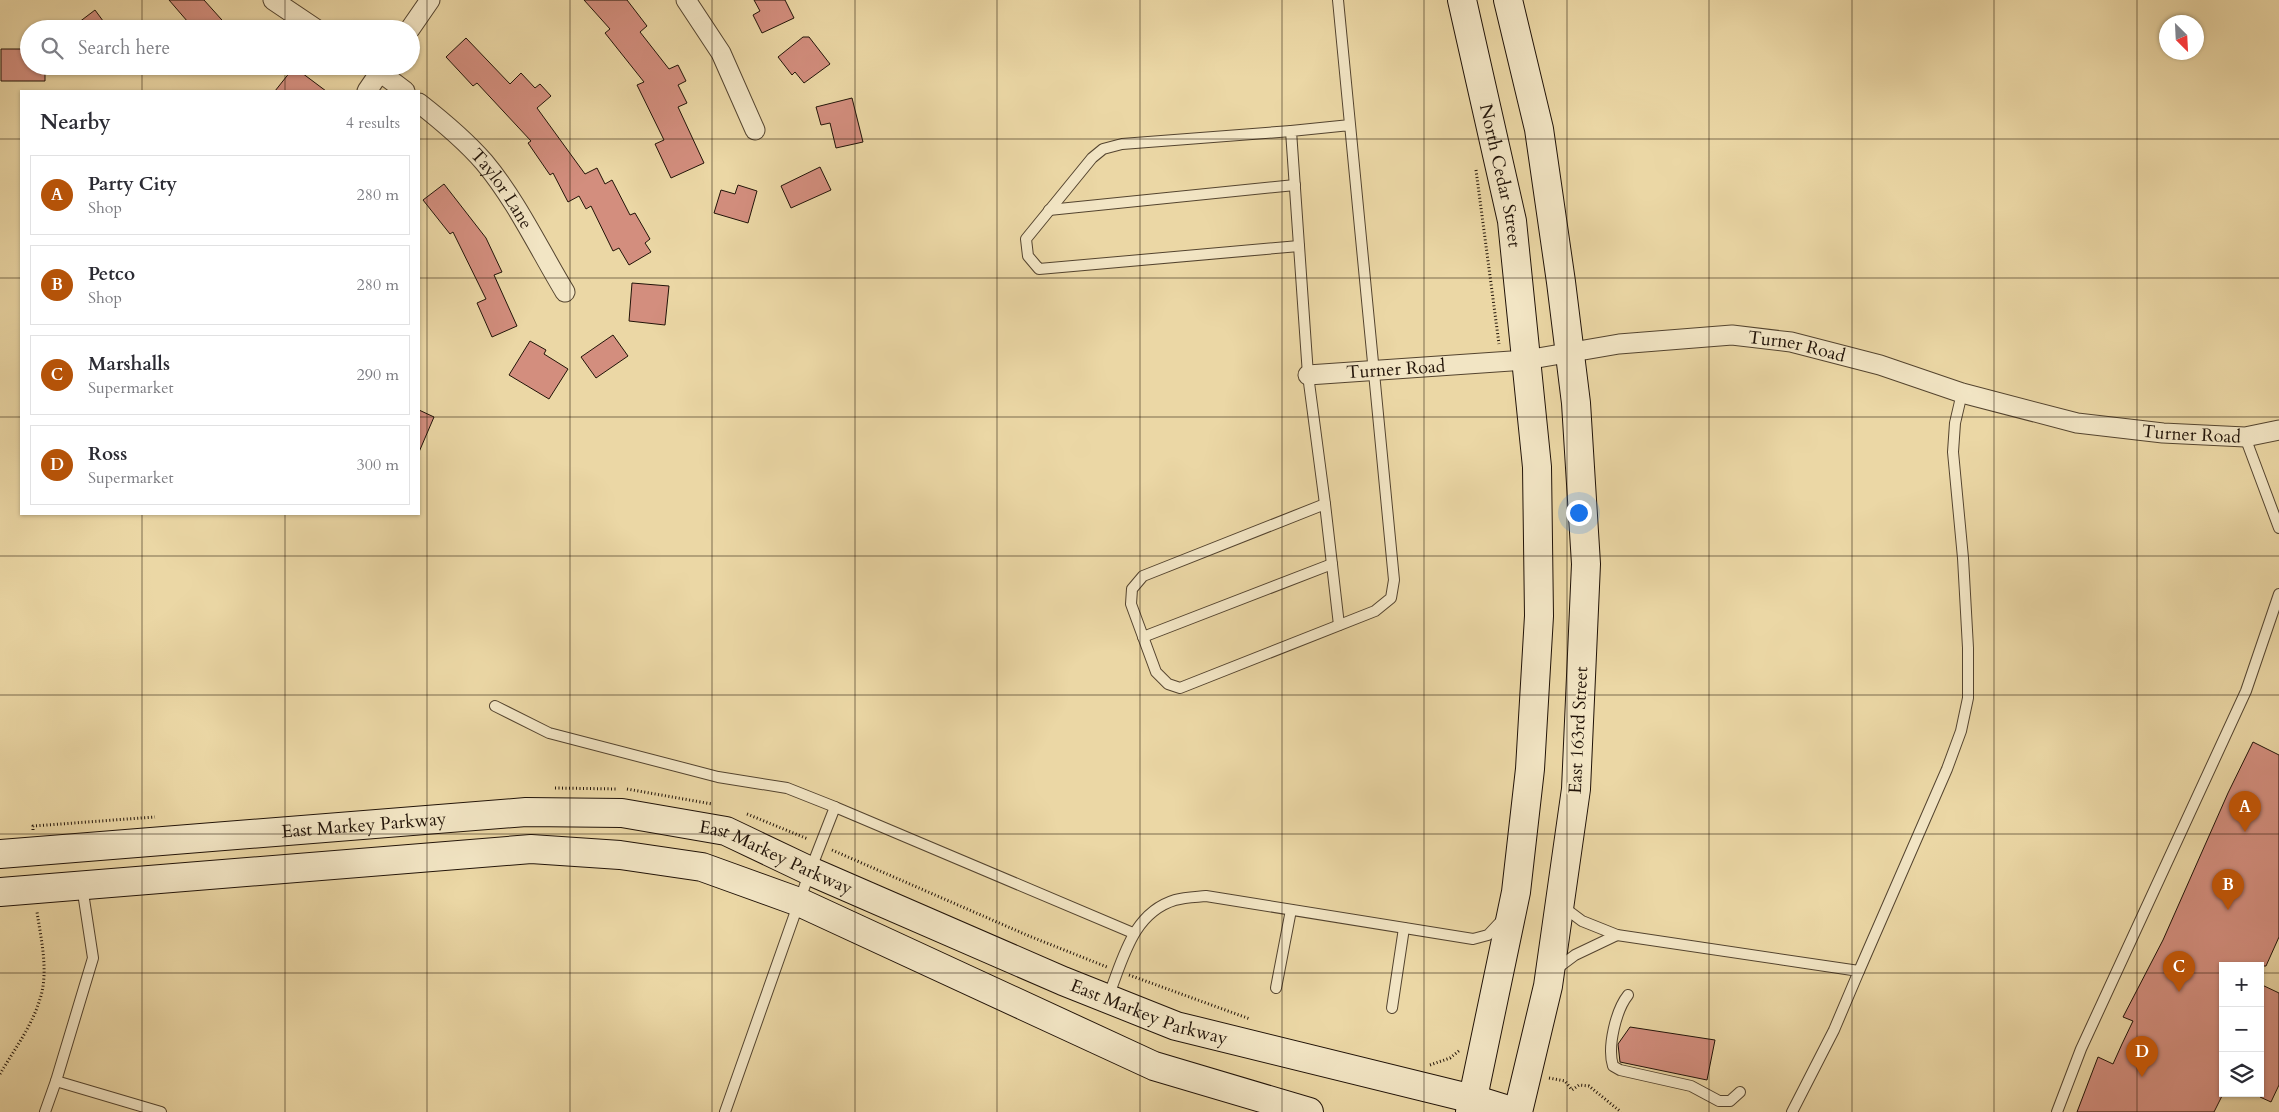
<!DOCTYPE html>
<meta charset="utf-8">
<style>
:root{--surface:#fff;--page:#f2f2f3;--text:#2b2b33;--muted:#7c7c81;--line:#e1e1e2;--accent:#b45309}
body{margin:0;font-family:Cardo,serif;background:var(--page);color:var(--text)}
.controls{position:absolute;right:15px;bottom:15px;display:grid;overflow:hidden;border-radius:0px;box-shadow:0 1px 4px #0004}
.controls button{width:45px;height:45px;display:grid;place-items:center;padding:0;border:0;border-bottom:1px solid var(--line);background:var(--surface);color:var(--text);font:25px sans-serif}
.compass{position:absolute;left:2159px;top:15px;width:45px;height:45px;border-radius:50%;background:var(--surface);box-shadow:0 1px 4px #0004;rotate:156deg}
.you{position:absolute;left:1578px;top:512px;width:18px;height:18px;margin:-12px;border:4px solid #fff;border-radius:50%;background:#1a73e8;box-shadow:0 0 0 8px #1a73e833}
.badge{display:grid;place-items:center;width:32px;height:32px;border-radius:50%;background:var(--accent);color:#fff;font-size:16px;font-weight:700}
.pin{position:absolute;translate:-50% -41px;filter:drop-shadow(0 1px 2px #0008)}
.pin::after{content:'';position:absolute;top:26px;width:18px;height:15px;background:inherit;clip-path:polygon(0 0,100% 0,50% 100%)}
.list{margin:0;padding:0;list-style:none}
h2{display:flex;justify-content:space-between;align-items:center;height:65px;margin:0;padding:0 20px;font-size:21px}
h2 small{font-size:16px;font-weight:400;color:var(--muted)}
.list li{display:grid;grid-template-columns:32px 1fr auto;gap:15px;align-items:center;box-sizing:border-box;height:80px;margin:0 10px 10px;padding:0 10px;border:1px solid var(--line);border-radius:0px}
.list b{display:block;font-size:19px;white-space:nowrap}
.list p{margin:0;font-size:16px;white-space:nowrap;color:var(--muted)}
.list em{font-size:16px;font-style:normal;color:var(--muted)}
.icon{flex:none;width:28px;height:28px;fill:none;stroke:currentColor;stroke-width:2;stroke-linecap:round;stroke-linejoin:round}
.map{position:relative;flex:none;width:2279px;height:1112px;overflow:hidden}
.search{position:absolute;background:var(--surface);box-shadow:0 1px 4px #0004;left:20px;top:20px;width:400px;height:55px;display:flex;align-items:center;gap:12px;box-sizing:border-box;padding:0 18px;border-radius:28px;color:var(--muted);font-size:19px}
.panel{position:absolute;background:var(--surface);box-shadow:0 1px 4px #0004;left:20px;top:90px;width:400px;height:425px;border-radius:0px}
.map>svg:first-child{display:block}
</style>
<div class="map">
<svg width="2279" height="1112" viewBox="0 0 2279 1112">
<rect width="100%" height="100%" fill="#ebd7a5"/>
<filter id="stains"><feTurbulence type="fractalNoise" baseFrequency=".004" numOctaves="4"/><feColorMatrix values="0 0 0 0 .2 0 0 0 0 .09 0 0 0 0 .02 0 0 0 .5 -.17"/></filter>
<radialGradient id="worn" r=".72"><stop offset=".6" stop-color="#630" stop-opacity="0"/><stop offset="1" stop-color="#630" stop-opacity=".3"/></radialGradient>
<g fill="#d38e7e" stroke="#211308">
<polygon points="169,0 204,0 230,29 194,29"/>
<polygon points="584,0 627,0 647,26 640,32 669,69 678,65 686,81 678,85 687,103 678,107 704,163 671,178 655,144 664,140 637,85 644,82 605,33 610,29"/>
<polygon points="754,0 785,0 794,18 762,33 753,15 760,11"/>
<polygon points="95,10 109,29 70,29"/>
<polygon points="803,37 809,37 830,64 804,83 795,72 792,75 778,57"/>
<polygon points="466,38 510,84 521,73 535,88 540,84 551,96 537,108 585,174 597,168 605,184 612,180 630,215 635,213 650,239 645,243 651,252 629,265 619,248 613,251 591,206 586,209 579,196 568,202 553,173 550,175 528,143 531,141 477,83 473,86 446,57"/>
<polygon points="1,49 29,49 29,66 45,66 45,81 1,81"/>
<polygon points="294,67 326,91 275,91"/>
<polygon points="852,98 863,142 836,148 830,123 821,125 816,107"/>
<polygon points="820,167 831,190 791,208 781,186"/>
<polygon points="444,184 486,238 502,272 494,275 517,326 492,337 477,303 486,299 453,232 450,234 423,200"/>
<polygon points="738,185 757,191 748,223 714,213 721,190 735,194"/>
<polygon points="632,283 669,286 665,325 629,321"/>
<polygon points="613,335 628,356 596,378 581,357"/>
<polygon points="530,341 546,350 544,354 568,369 549,399 509,375"/>
<polygon points="419,410 434,417 419,452"/>
<polygon points="2253,742 2279,755 2279,937 2266,966 2223,966 2223,1094 2214,1112 2077,1112 2098,1057 2113,1064 2122,1044 2133,1021 2123,1017 2163,940 2228,793"/>
<polygon points="2260,984 2279,993 2279,1085 2271,1102 2260,1097"/>
<polygon points="1630,1027 1715,1040 1707,1080 1620,1062 1618,1044"/>
</g>
<g fill="none" stroke-linecap="round" stroke-linejoin="round">
<defs>
<g id="lane">
<polyline points="1338,0 1394,580 1391,598 1375,611 1180,688 1168,684 1156,672 1131,604 1132,589 1143,576 1325,504 1308,375 1291,131 1350,125"/>
<polyline points="1291,131 1122,144 1103,149 1092,158 1026,239 1028,256 1039,269 1299,246"/>
<polyline points="1049,210 1295,185"/>
<polyline points="2245,437 2279,528"/>
<polyline points="1325,504 1339,625"/>
<polyline points="1143,637 1332,564"/>
<polyline points="495,706 549,733 718,777 787,788 835,807"/>
<polyline points="82,886 93,958 56,1081 161,1112"/>
<polyline points="1562,906 1582,921 1617,935 1859,971 1834,1030 1792,1112"/>
<polyline points="1555,970 1575,955 1617,935"/>
<polyline points="1859,971 1947,769 1961,731 1968,698 1968,648 1963,558 1953,452 1955,423 1962,393"/>
<polyline points="1276,988 1291,910"/>
<path d="M1628 995C1616 1010 1607 1047 1613 1066L1620 1070 1691 1086 1719 1101H1730L1740 1092"/>
<path d="M1108 997C1123 960 1132 913 1175 900 1185 897 1196 897 1206 896L1473 939 1488 935 1503 919"/>
<polyline points="1392,1008 1404,928"/>
<polyline points="45,1112 56,1081"/>
<polyline points="725,1112 810,871 835,807 1133,933"/>
<polyline points="2057,1112 2081,1049 2246,691 2279,594"/>
</g>
<g id="street">
<polyline points="273,0 316,29"/>
<polyline points="686,0 721,53 755,130"/>
<polyline points="410,29 430,0"/>
<polyline points="372,66 405,91"/>
<polyline points="367,91 384,66"/>
<path id="s1" d="M419 103C442 121 464 139 484 162 516 200 539 249 565 292"/>
<path id="s2" d="M1308 375 1526 360 1619 344 1732 335 1791 342 1880 365 1962 393 2077 423 2163 433 2245 437 2279 430"/>
</g>
<g id="secondary">
<path id="s3" d="M1462 0 1512 221 1537 467 1539 616 1530 769 1516 892 1470 1112"/>
<polyline points="1508,0 1539,129 1561,282 1576,403 1586,564 1576,789 1548,986 1518,1112"/>
<path id="s4" d="M0 854 526 812 622 813 726 831 810 871 1063 981 1176 1026 1473 1099 1515 1112"/>
<polyline points="0,892 531,849 620,855 702,867 799,902 1154,1066 1309,1112"/>
</g>
</defs>
<use href="#lane" stroke="#54442f" stroke-width="12"/>
<use href="#street" stroke="#54442f" stroke-width="21"/>
<use href="#secondary" stroke="#211308" stroke-width="30"/>
<g stroke="#211308" stroke-width="3" stroke-dasharray="1 2.5" stroke-linecap="butt">
<polyline points="1476,170 1499,344"/>
<polyline points="555,788 618,789"/>
<polyline points="627,789 712,804"/>
<polyline points="747,814 808,839"/>
<polyline points="33,830 33,826 155,817"/>
<polyline points="832,850 1029,936 1107,967"/>
<polyline points="1129,975 1250,1019"/>
<polyline points="1430,1065 1450,1058 1460,1050"/>
<path d="M0 1074C14 1050 32 1026 40 999 49 972 41 939 37 912"/>
<polyline points="1549,1078 1565,1081 1572,1090 1579,1085 1589,1086 1621,1112"/>
</g>
<use href="#lane" stroke="#f2e5c4" stroke-width="10"/>
<use href="#street" stroke="#f2e5c4" stroke-width="19"/>
<use href="#secondary" stroke="#f2e5c4" stroke-width="28"/>
</g>
<path fill="none" stroke="#211308" stroke-width="1" stroke-opacity="0.55" d="M142 0V29M285 0V29M427 0V1112M570 0V1112M712 0V1112M855 0V1112M997 0V1112M1140 0V1112M1282 0V1112M1424 0V1112M1567 0V1112M1709 0V1112M1852 0V1112M1994 0V1112M2137 0V1112M142 66V91M285 66V91M0 139H21M419 139H2279M0 278H21M419 278H2279M0 417H21M419 417H2279M142 514V1112M285 514V1112M0 556H2279M0 695H2279M0 834H2279M0 973H2223M2260 973H2279"/>
<g text-anchor="middle" stroke-width="4" stroke-linejoin="round" paint-order="stroke">
<g font-size="18" fill="#211308" stroke="#f2e5c4">
<text dy="6" stroke="none"><textPath href="#s3" startOffset="180">North Cedar Street</textPath></text>
<text dy="6" stroke="none"><textPath href="#s1" startOffset="120">Taylor Lane</textPath></text>
<text dy="6" stroke="none"><textPath href="#s2" startOffset="492">Turner Road</textPath></text>
<text dy="6" stroke="none"><textPath href="#s2" startOffset="88">Turner Road</textPath></text>
<text dy="6" stroke="none"><textPath href="#s2" startOffset="898">Turner Road</textPath></text>
<text transform="translate(1578 730) rotate(-87)" y="6">East 163rd Street</text>
<text dy="6" stroke="none"><textPath href="#s4" startOffset="365">East Markey Parkway</textPath></text>
<text dy="6" stroke="none"><textPath href="#s4" startOffset="785">East Markey Parkway</textPath></text>
<text dy="6" stroke="none"><textPath href="#s4" startOffset="1190">East Markey Parkway</textPath></text>
</g>
</g>
<rect width="100%" height="100%" filter="url(#stains)"/>
<rect width="100%" height="100%" fill="url(#worn)"/>
</svg>
<div class="controls">
<button>+</button>
<button>−</button>
<button><svg class="icon" aria-label="layers" viewBox="0 0 24 24"><path d="M12 4l9 5-9 5-9-5zM3 14l9 5 9-5"/></svg></button>
</div>
<svg class="compass" viewBox="-18 -18 36 36"><path d="M0-13l5 13h-10z" fill="#e53935"/><path d="M0 13l5-13h-10z" fill="#7c7c81"/></svg>
<div class="you"></div>
<div class="pin badge" style="left:2245px;top:832px">A</div>
<div class="pin badge" style="left:2228px;top:910px">B</div>
<div class="pin badge" style="left:2179px;top:992px">C</div>
<div class="pin badge" style="left:2142px;top:1077px">D</div>
<div class="search"><svg class="icon" aria-label="search" viewBox="0 0 24 24"><circle cx="10" cy="10" r="6"/><path d="M15 15l6 6"/></svg>Search here</div>
<section class="panel">
<h2>Nearby<small>4 results</small></h2>
<ul class="list">
<li><span class="badge">A</span><div><b>Party City</b><p>Shop</p></div><em>280 m</em></li>
<li><span class="badge">B</span><div><b>Petco</b><p>Shop</p></div><em>280 m</em></li>
<li><span class="badge">C</span><div><b>Marshalls</b><p>Supermarket</p></div><em>290 m</em></li>
<li><span class="badge">D</span><div><b>Ross</b><p>Supermarket</p></div><em>300 m</em></li>
</ul>
</section>
</div>
